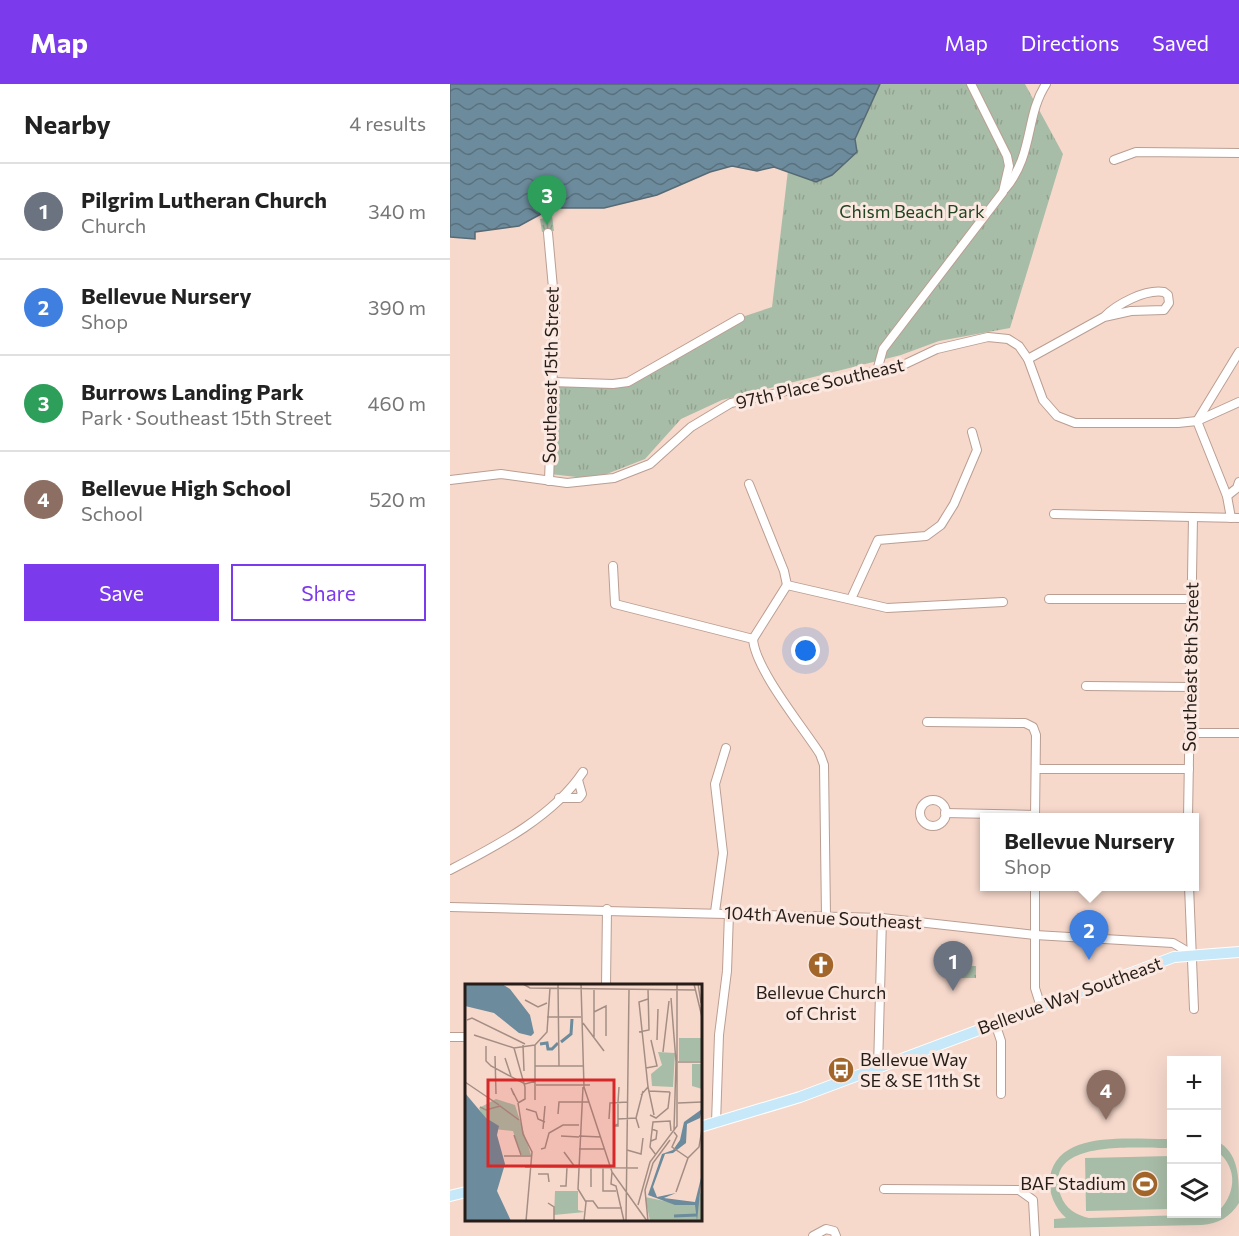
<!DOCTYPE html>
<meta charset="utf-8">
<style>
:root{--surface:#fff;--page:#f6f6f6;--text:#222;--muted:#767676;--line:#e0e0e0;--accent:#7c3aed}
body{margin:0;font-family:Commissioner,sans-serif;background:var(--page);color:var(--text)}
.controls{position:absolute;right:18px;bottom:18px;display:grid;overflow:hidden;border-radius:0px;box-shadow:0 6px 24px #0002}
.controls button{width:54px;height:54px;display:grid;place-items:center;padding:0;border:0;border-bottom:2px solid var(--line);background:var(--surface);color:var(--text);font:30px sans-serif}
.you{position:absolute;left:356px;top:567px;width:21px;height:21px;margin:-15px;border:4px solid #fff;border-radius:50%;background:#1a73e8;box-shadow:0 0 0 9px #1a73e833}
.badge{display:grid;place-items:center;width:39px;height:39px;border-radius:50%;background:var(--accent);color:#fff;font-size:20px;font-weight:700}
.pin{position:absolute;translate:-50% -50px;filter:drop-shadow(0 2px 3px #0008)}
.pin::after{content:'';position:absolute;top:32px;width:21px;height:18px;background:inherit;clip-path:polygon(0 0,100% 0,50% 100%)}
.popup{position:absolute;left:530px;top:729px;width:219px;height:78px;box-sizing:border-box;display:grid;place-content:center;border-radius:0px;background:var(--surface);filter:drop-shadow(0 2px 4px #0005);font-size:20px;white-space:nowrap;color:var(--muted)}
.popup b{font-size:22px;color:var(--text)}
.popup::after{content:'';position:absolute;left:50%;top:100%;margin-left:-12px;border:12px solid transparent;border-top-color:var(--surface)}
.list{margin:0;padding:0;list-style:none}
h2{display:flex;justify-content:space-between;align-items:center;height:78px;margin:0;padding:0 24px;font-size:26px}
h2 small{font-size:20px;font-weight:400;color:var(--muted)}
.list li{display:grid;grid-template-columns:39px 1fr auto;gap:18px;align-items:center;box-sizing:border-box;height:96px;padding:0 24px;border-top:2px solid var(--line)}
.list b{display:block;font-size:22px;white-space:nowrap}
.list p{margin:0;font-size:20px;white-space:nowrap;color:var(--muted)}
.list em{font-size:20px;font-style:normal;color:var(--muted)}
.actions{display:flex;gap:12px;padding:18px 24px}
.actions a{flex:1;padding:14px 0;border:2px solid var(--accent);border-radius:0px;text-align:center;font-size:21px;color:var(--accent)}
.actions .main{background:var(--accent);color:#fff}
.icon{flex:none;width:33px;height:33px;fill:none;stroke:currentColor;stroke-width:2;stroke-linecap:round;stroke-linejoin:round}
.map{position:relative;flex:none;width:789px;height:1152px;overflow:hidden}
header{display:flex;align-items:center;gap:36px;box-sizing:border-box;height:84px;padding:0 30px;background:var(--accent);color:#fff}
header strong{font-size:28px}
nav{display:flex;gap:33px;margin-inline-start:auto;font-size:21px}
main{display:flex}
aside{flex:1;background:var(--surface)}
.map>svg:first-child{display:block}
</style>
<header>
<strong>Map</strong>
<nav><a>Map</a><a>Directions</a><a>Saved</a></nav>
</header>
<main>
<aside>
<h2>Nearby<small>4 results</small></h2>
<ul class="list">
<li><span class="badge" style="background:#6b7280">1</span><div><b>Pilgrim Lutheran Church</b><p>Church</p></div><em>340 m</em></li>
<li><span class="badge" style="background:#3f7fe0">2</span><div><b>Bellevue Nursery</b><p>Shop</p></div><em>390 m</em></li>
<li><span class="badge" style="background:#2e9e5b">3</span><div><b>Burrows Landing Park</b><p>Park · Southeast 15th Street</p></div><em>460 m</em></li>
<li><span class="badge" style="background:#8d6e63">4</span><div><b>Bellevue High School</b><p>School</p></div><em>520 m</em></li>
</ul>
<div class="actions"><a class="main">Save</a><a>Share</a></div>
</aside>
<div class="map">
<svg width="789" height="1152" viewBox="0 0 789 1152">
<defs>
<pattern id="park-tufts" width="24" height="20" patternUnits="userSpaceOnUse" patternTransform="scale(1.5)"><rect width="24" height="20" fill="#a8bda7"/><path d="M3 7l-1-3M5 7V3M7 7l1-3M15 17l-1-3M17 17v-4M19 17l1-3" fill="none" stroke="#91a28f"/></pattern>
<pattern id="water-waves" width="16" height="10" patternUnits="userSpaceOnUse" patternTransform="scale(1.5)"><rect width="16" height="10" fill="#6c8b9c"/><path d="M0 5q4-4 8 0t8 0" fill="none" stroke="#59717e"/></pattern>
</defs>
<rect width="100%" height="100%" fill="#f7d9cc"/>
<g fill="url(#park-tufts)">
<polygon points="383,0 575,0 613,70 560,244 489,257 451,271 272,316 231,335 195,375 144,395 100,390 102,298 171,300 289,234 322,223 338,86"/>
<polygon points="102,132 104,147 92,148 90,135"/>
<rect x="508" y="882" width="18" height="12"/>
</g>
<g fill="#a8bda7">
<path d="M721 1055V1064C690 1065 590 1053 611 1112 615 1124 626 1131 639 1134L766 1130C786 1111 789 1085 767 1067V1057C789 1069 789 1093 789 1119 780 1133 768 1140 752 1141L604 1144V1135L616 1134C605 1124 598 1109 600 1093 608 1044 685 1056 721 1055Z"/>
<polygon points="721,1072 721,1125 636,1127 635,1074"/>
</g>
<polygon fill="url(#water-waves)" stroke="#576a74" stroke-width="1.5" points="0,0 430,0 405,55 407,68 382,91 366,98 324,83 307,87 282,82 260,88 207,111 154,124 102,124 69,142 25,148 25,155 0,153"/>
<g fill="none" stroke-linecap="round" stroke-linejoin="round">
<defs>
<g id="minor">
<polyline points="664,76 686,68 789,69"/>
<path d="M555 105C584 71 575 32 596 0"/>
<polyline points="98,149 105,226 99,397"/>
<path d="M578 275 654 233 681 227 714 226 719 219 718 211 714 208C695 205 667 220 654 233"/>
<polyline points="427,287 433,265 553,108 559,82 557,72 521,0"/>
<polyline points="102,298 163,300 178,298 290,234"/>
<polyline points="0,396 51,390 117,399 164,394 200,380 241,343 281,319 451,282 487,265 538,253 558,255 569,262 578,275 593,316 607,332 625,339 728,339 747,337 789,318"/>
<polyline points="299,400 334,487 337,501"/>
<polyline points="777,412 787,404 789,398"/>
<polyline points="604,430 789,434"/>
<polyline points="781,434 777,412 747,337 789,268"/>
<path d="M163 482 165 520 303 555C305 585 352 642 370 670L374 681 376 832"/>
<polyline points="337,501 437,524 553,518"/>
<polyline points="401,515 428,456 476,452 491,441 504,420 527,366 522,348"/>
<polyline points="599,515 741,515"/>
<polyline points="303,555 337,501"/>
<polyline points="636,602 741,603"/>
<polyline points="477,638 575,639 583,643 586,651 585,734"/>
<polyline points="740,649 789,649"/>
<polyline points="586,685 739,685"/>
<polyline points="109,714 129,714 132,710 128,696"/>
<circle cx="483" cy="729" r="13"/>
<polyline points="495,729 585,731"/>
<polyline points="738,734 743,433"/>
<path d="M0 786C46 762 103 733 133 688"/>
<polyline points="585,802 585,904 591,923"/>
<polyline points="739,802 744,925"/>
<polyline points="0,823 432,834 585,851 723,859 742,870"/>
<polyline points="265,828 273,769 265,700 276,664"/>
<polyline points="156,902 157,825"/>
<polyline points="545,939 551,957 551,1010"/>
<polyline points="0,953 16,953"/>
<polyline points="428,984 432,834"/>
<polyline points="266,1039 269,951 277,887 279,829"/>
<polyline points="434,1105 569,1106 583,1116 585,1152"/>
<polyline points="363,1152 376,1145 384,1147 386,1152"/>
</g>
<g id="major">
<polyline points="250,1043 350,1013 724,873 789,868"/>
<polyline points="0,1112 16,1108"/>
</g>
</defs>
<use href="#minor" stroke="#ba9e92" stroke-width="10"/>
<use href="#major" stroke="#fff" stroke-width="12"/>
<use href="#minor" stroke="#fff" stroke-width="8"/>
<use href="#major" stroke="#c7e8f8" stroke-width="10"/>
</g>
<defs>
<symbol id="church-disc" viewBox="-11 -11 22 22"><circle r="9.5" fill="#a3662a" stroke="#fbe9e1"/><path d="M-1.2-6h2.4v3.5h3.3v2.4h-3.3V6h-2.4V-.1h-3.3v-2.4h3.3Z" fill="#fff"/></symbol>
<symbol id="bus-disc" viewBox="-11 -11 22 22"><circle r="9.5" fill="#a3662a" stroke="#fbe9e1"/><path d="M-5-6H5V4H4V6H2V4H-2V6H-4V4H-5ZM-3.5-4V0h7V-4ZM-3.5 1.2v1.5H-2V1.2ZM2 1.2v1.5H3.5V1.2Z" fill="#fff"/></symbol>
<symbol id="stadium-disc" viewBox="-11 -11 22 22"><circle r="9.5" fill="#a3662a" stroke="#fbe9e1"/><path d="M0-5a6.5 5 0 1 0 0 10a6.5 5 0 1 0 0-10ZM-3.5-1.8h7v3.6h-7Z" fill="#fff"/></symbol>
</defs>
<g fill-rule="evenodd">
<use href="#church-disc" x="356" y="866" width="30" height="30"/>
<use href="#bus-disc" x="376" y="971" width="30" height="30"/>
<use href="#stadium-disc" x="680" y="1085" width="30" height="30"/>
</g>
<g text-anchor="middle" stroke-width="6" stroke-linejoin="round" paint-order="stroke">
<g font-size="18" fill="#214421" stroke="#fbe9e1">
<text x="462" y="134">Chism Beach Park</text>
</g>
<g font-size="18" fill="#271d18" stroke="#fbe9e1">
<text transform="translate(101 291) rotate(-89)" y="6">Southeast 15th Street</text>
<text transform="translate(370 300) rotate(-13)" y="6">97th Place Southeast</text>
<text transform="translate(741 583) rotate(-89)" y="6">Southeast 8th Street</text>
<text transform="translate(373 834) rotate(3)" y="6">104th Avenue Southeast</text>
<text transform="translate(620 912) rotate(-20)" y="6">Bellevue Way Southeast</text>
</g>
<g font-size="18" fill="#271d18" stroke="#fbe9e1">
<text x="371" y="915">Bellevue Church<tspan x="371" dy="21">of Christ</tspan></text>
<text x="410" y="982" text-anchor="start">Bellevue Way<tspan x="410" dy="21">SE &amp; SE 11th St</tspan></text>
<text x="676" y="1106" text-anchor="end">BAF Stadium</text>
</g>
</g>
<g transform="translate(15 900)">
<rect width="237" height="237" fill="#f7d9cc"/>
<path d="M227 80H237V105L227 102Z" fill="#a8bda7"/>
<path d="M193 68 210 69 208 103 187 102 186 90 197 81ZM31 115 50 121 66 171H56L48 147 29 145 20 138 14 124ZM237 202V237H185L180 213 214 220H233ZM90 207H113V226L120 228 89 231Z" fill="#a8bda7"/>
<path d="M214 54H236V77H214Z" fill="#a8bda7"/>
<path d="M0 0H37L45 5 65 31 69 49 66 52 54 49 29 29 0 22ZM0 109 21 134 34 142 32 151 40 180 32 207 46 237H0ZM237 125 235 134 222 140 221 159 208 169 200 170 188 203 192 213 211 209 199 214 230 218 237 190 232 237 230 221H210L183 211 197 170 208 166 215 156 219 138Z" fill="#6c8b9c"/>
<path fill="none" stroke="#6c8b9c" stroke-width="3" d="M96 58 106 50 107 35M75 60 82 59 83 65H87L93 59M209 232 232 231"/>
<path fill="none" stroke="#a48e84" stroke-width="1.5" d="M58 0 65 4 231 6M93 0 94 82M116 0 119 103 147 188 182 237M229 0 237 33M233 0 236 19M206 14 211 78 209 146M60 16 73 23 82 19M129 28 141 22V52M82 33H116M2 36 7 34 60 60M118 39 139 67M174 48 184 46 183 5M9 51 49 64 70 61M129 54V5M192 56 193 25M58 61 59 87M70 61 82 48 85 4M70 61V116M21 62V77L26 82 60 100 71 97M49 64 60 103V115L53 119M198 68 204 17M30 72 31 110M40 74 46 92M213 78H237M70 82H118M181 84 192 82 186 56M0 98 34 121M71 101H125M118 103 113 205 121 218 119 237M183 103 189 131M184 107 205 108M49 111 46 104 53 118M176 111 183 103 174 18 183 15M53 119 58 150 67 168 61 237M213 119 237 118M15 123 21 126 35 122 54 136M61 125 71 128 73 135 80 138M93 130 94 118H124M185 131 191 134 203 124 205 108M144 135 145 119 163 118M153 135 171 134M153 140 149 142H153V118L154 103M174 144 171 134 178 107M78 145 80 122M209 148 212 152 207 163 223 174M49 151 56 171M96 152 114 153M114 152 136 153M186 157 191 155 192 147 187 145M76 165 80 164 84 149 98 141H114M114 165H139M162 166 176 170 178 154M99 168 110 183M191 171 185 163 188 138 205 137 206 147M39 172H67M60 183 173 184M138 183V207H151M147 188 146 200 151 202 159 237M73 190H83L84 198M95 202H101L102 183M126 203V183M211 208 223 174 234 163 237 145M121 217H128L133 224H157M83 219 89 223V237M173 221 185 178 212 142V0M161 237 164 6M183 237 180 206 188 179 205 156"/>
<path fill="#d62828" fill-opacity="0.15" stroke="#d62828" stroke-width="3" d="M23 96H149V182H23Z"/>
<rect width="237" height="237" fill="none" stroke="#271d18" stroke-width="3"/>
</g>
</svg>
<div class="controls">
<button>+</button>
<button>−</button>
<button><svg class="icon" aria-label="layers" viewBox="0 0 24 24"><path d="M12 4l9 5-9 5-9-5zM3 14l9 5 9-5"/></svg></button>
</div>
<div class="you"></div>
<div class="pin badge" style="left:503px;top:907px;background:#6b7280">1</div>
<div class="pin badge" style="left:639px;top:876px;background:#3f7fe0">2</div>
<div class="popup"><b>Bellevue Nursery</b>Shop</div>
<div class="pin badge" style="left:97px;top:141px;background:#2e9e5b">3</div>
<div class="pin badge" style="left:656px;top:1036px;background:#8d6e63">4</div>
</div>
</main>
